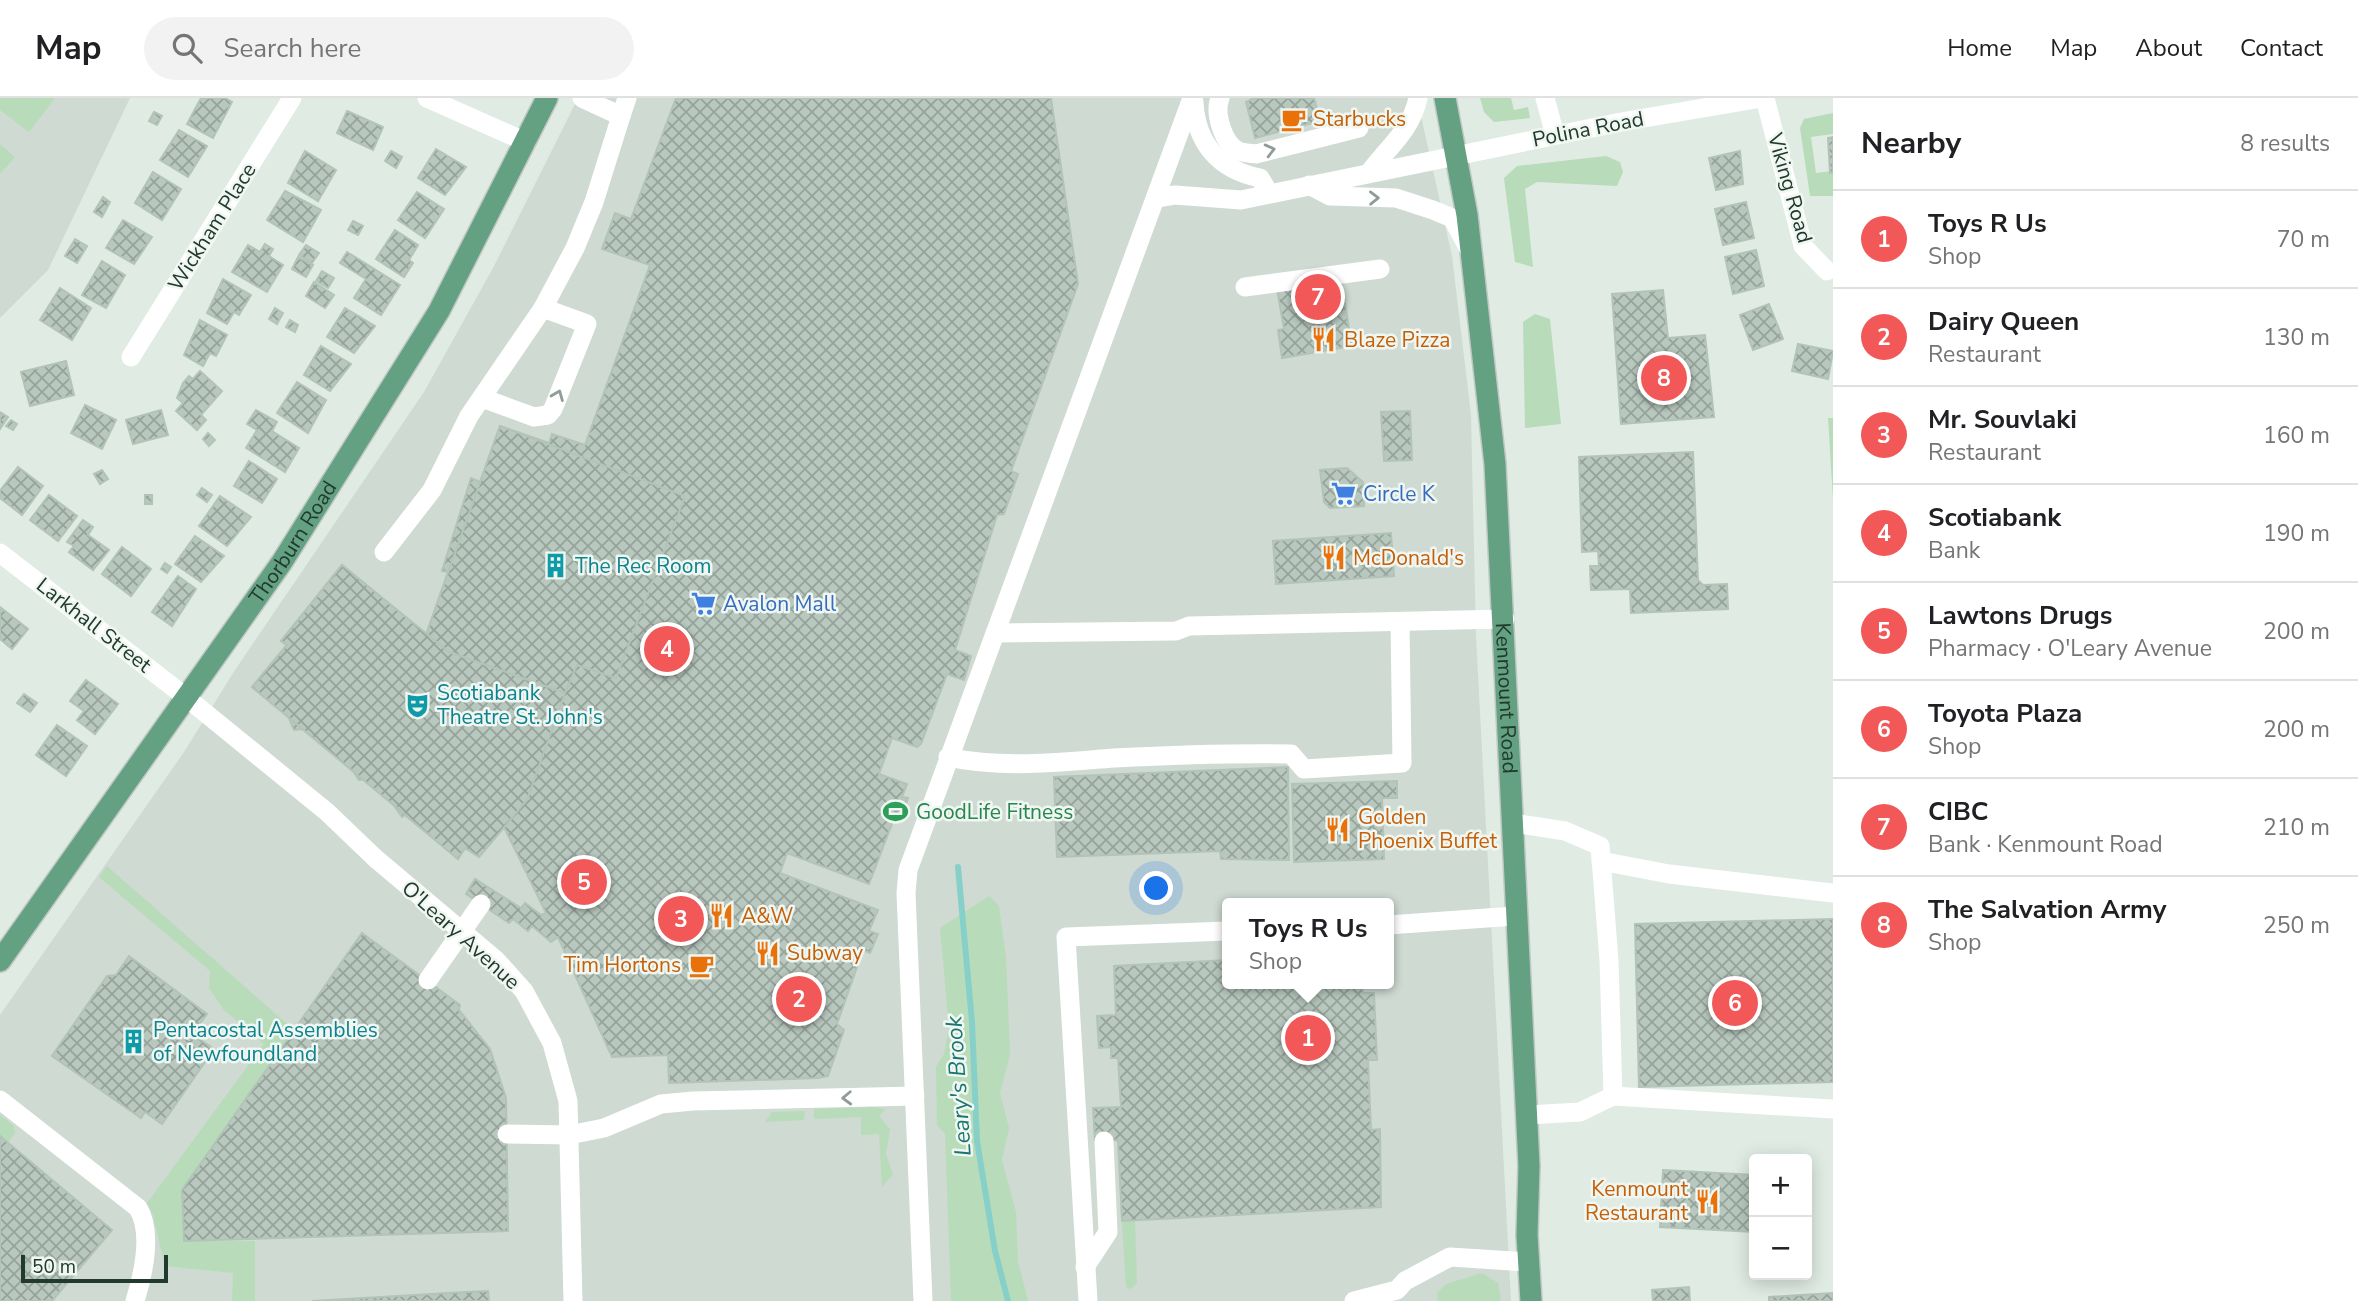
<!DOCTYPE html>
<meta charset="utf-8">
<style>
:root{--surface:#fff;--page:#f2f2f2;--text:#202124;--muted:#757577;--line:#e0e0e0;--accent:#f15857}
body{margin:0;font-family:"Nunito Sans",sans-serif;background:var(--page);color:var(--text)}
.controls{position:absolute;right:21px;bottom:21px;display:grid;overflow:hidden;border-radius:7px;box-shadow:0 4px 18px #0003}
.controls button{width:63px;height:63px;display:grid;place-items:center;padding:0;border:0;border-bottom:2px solid var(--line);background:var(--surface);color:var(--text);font:35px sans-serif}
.scale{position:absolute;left:21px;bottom:18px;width:147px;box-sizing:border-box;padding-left:7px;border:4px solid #213a2d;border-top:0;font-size:19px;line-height:24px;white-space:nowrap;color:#213a2d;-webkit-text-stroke:5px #f0f7f2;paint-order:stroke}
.you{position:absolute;left:1157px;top:791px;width:24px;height:24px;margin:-18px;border:5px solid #fff;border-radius:50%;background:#1a73e8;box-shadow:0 0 0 10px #1a73e833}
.badge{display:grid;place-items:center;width:46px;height:46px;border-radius:50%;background:var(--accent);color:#fff;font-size:23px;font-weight:700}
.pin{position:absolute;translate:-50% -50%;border:4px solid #fff;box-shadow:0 2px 7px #0006}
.popup{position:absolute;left:1222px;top:800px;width:172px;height:91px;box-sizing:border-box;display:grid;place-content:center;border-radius:7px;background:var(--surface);filter:drop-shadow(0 2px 5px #0005);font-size:23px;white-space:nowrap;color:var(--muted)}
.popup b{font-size:26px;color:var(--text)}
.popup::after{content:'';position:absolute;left:50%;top:100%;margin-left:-14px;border:14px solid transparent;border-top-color:var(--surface)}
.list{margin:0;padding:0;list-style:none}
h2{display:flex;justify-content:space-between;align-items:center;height:91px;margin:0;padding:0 28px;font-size:30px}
h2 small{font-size:23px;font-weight:400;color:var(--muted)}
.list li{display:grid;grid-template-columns:46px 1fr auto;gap:21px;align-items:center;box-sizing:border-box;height:98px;padding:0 28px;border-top:2px solid var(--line)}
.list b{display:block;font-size:26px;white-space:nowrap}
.list p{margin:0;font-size:23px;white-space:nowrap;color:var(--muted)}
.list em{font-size:23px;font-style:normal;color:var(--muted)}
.icon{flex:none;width:38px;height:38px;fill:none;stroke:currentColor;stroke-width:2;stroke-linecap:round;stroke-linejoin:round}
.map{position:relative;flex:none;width:1833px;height:1203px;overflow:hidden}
header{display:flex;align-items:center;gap:42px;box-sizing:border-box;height:98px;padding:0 35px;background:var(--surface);border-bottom:2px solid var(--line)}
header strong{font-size:33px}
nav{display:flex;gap:38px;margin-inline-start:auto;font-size:24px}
.search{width:490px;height:63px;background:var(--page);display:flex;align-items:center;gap:18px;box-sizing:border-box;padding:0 24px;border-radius:38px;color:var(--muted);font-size:26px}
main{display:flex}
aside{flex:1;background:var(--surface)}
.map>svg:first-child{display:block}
</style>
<header>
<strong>Map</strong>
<div class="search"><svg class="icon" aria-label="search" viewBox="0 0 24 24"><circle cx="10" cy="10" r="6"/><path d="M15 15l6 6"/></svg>Search here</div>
<nav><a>Home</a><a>Map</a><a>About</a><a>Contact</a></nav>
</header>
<main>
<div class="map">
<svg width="1833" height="1203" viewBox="0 0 1833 1203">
<defs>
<pattern id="building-cross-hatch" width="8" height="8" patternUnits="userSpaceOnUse" patternTransform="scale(1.75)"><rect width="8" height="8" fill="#b8c8be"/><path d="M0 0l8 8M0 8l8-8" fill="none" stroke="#95a39b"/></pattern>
</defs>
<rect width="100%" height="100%" fill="#dfebe3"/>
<g fill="#cedad2" fill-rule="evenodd">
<polygon points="0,0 130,0 48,172 0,220"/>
<path d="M578 0H1417L1452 158 1471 317 1476 539 1511 1203H0V917L184 654 235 572 424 294 493 170ZM1228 805H1388V886H1228Z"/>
</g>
<g fill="#b8dcb9">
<polygon points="0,0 55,0 29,34 0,12"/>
<polygon points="1480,0 1511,0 1514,12 1528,9 1530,20 1494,24 1484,14"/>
<polygon points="1833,15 1833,36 1811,39 1816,75 1833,73 1833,98 1810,98 1800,30 1804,21"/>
<polygon points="0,46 15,59 0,76"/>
<polygon points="1606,58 1620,64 1623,74 1617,88 1537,84 1525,91 1533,169 1515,164 1504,80 1517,68"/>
<polygon points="1535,216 1550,221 1561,326 1525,330 1523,224"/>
<polygon points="1828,320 1833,320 1833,401"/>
<polygon points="107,768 293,931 182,1092 184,1143 255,1143 255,1203 232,1203 233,1175 165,1168 153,1117 147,1105 264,946 223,911 209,890 210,873 99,779"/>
<polygon points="989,798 999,808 1006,860 1010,957 1000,995 1009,1030 1002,1062 1016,1114 1018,1163 1028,1203 951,1203 945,1036 937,1027 936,969 944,956 949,930 940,830"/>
<polygon points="873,1009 886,1011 879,1018 890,1031 886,1056 893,1076 882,1089 879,1036 861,1037 861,1019 814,1021 814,1011"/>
<polygon points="805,1013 804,1022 765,1024 772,1014"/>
<polygon points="0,1017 14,1028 15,1035 8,1045 0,1038"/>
<polygon points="1135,1122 1137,1185 1130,1191 1126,1189 1122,1123"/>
<polygon points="1482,1175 1498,1185 1501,1203 1438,1203 1437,1195 1446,1186"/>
</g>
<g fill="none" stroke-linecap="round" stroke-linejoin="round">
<polyline stroke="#87d0ca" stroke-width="6" points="958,769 972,924 977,1043 995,1153 1008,1203"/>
</g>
<g fill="url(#building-cross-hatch)" stroke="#b2c4b8" stroke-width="2">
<polygon points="201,0 225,0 232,4 213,40 187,26"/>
<polygon points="676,0 1051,0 1078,186 1011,373 1018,376 1004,416 997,417 955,552 971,558 964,582 947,576 921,646 917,649 892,640 879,676 907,686 902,699 908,700 901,720 895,718 869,786 787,755 780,775 878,812 869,833 878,836 870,855 863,852 837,926 844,932 828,978 818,980 669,985 668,957 612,959 558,839 551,844 532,828 528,833 513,821 509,825 466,796 475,781 521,810 525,805 541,817 546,815 504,729 479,759 465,750 458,761 405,717 402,719 393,706 363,681 359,682 353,673 303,631 294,632 288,618 252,589 287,547 281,543 342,467 426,537 448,474 442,473 471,380 480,384 500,328 549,345 552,336 585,347 650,167 602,151 615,115 631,121"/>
<polygon points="1254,0 1314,0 1320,23 1255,40 1246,4"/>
<polygon points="347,13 383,29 373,52 337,35"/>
<polygon points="154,14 162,18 157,27 149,23"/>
<polygon points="179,32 207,48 188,79 160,62"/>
<polygon points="1833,39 1833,74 1830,75 1828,40"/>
<polygon points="436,51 466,69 445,97 418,80"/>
<polygon points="305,53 336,72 318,103 288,85"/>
<polygon points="391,53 402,59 396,70 385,63"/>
<polygon points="1740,53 1743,86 1716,92 1709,60"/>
<polygon points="153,74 181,91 162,122 135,105"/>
<polygon points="285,93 321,112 303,144 267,122"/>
<polygon points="417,94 444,111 425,140 398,122"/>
<polygon points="103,99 110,104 102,119 94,114"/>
<polygon points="1746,104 1754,140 1723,147 1715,111"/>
<polygon points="123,122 152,139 134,166 106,150"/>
<polygon points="353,123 363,128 358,137 348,132"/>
<polygon points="395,132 418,147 409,162 413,165 404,179 376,161"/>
<polygon points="75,141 87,148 77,165 65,158"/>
<polygon points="265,146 273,151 269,158 283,167 267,194 232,174 248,147 260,154"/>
<polygon points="306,147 319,155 312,165 299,157"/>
<polygon points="1756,152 1764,188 1733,196 1725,159"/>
<polygon points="347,154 400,187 381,217 354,200 366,181 340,165"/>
<polygon points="298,159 313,167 306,179 292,171"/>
<polygon points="102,163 125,177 106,210 82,197"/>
<polygon points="322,173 334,180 328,190 316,183"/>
<polygon points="223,181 251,197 239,217 234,214 227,226 207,215"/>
<polygon points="1341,181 1352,248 1282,260 1278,232 1284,231 1277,191"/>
<polygon points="314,184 334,197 325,210 306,198"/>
<polygon points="60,190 91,210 72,242 40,222"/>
<polygon points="1663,192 1668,240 1705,237 1714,319 1621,326 1612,196"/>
<polygon points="1769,206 1783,241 1753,252 1740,217"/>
<polygon points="275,210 283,215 277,226 269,221"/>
<polygon points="345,210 375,228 354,255 327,239"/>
<polygon points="200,222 227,237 216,258 210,255 203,268 184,257"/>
<polygon points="290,222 298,227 295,234 286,229"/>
<polygon points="1798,246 1833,253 1828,281 1792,273"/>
<polygon points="321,248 351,266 330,293 304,277"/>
<polygon points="66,263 74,297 30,308 21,274"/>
<polygon points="200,273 222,293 201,317 206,322 197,332 176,313 183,305 177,300 183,285 189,278 193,281"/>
<polygon points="297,284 326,302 308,335 277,315"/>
<polygon points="85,307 116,322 102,351 71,335"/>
<polygon points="161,312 168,337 133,346 126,322"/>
<polygon points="256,312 277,324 272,333 299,350 285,374 246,350 257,332 247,326"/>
<polygon points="1410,313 1412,362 1384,363 1381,314"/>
<polygon points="0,314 8,319 0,331"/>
<polygon points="11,322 17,326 13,332 6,328"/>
<polygon points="500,328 685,398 616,580 577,567 565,595 449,554 426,537"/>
<polygon points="208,335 215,342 209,348 203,341"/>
<polygon points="1693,354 1698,482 1703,487 1727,486 1728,511 1631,515 1630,491 1591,492 1590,468 1599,468 1598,453 1582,454 1579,359"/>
<polygon points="249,363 277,381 262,405 234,388"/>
<polygon points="18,369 43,388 22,417 0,400 0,393"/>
<polygon points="1347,370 1363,384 1364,408 1330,410 1324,404 1320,372"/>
<polygon points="102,372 108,381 100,386 94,376"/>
<polygon points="202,390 212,397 207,404 197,397"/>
<polygon points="49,397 77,418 58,443 30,422"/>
<rect x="145" y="397" width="7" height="9"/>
<polygon points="220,398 251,419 227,448 199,428"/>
<polygon points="83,422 93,429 88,437 109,452 93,472 69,454 74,448 67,444"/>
<polygon points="1391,435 1394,478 1276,486 1273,443"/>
<polygon points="195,438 224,458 201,484 175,466"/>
<polygon points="122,449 151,471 131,498 102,476"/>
<polygon points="165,465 171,469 167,475 161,471"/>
<polygon points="342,467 449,554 565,595 527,702 479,759 465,750 458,761 252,589 287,547 281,543"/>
<polygon points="178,478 196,491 172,528 152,514"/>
<polygon points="0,509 28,531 12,551 0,541"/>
<polygon points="86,582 118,606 95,636 77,622 84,613 70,603"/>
<polygon points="24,596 37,605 30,614 17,605"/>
<polygon points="57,627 87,648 66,678 36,657"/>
<polygon points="1288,669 1289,762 1221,761 1220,753 1057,759 1054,679"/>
<polygon points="1397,683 1397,700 1382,700 1384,761 1294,764 1292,686"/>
<polygon points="1833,821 1833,984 1639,989 1635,826"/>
<polygon points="362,835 460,907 459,912 490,951 506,1000 508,1133 184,1143 182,1092"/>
<polygon points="129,858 207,916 192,936 214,951 162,1026 145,1014 141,1020 52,958 107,878 116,877"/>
<polygon points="1228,862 1228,886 1362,886 1363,895 1374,895 1377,962 1368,962 1371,1032 1380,1031 1381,1109 1122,1123 1118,1042 1095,1043 1093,1010 1121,1009 1118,960 1111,960 1111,949 1099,950 1097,918 1116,917 1114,868"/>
<polygon points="0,1038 112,1132 52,1203 0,1203"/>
<polygon points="1663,1072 1754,1077 1754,1134 1660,1129"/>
<polygon points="1689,1189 1690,1203 1653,1203 1652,1192"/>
<polygon points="488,1193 489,1203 312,1203 466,1194"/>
<polygon points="1833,1195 1833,1203 1769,1203 1769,1199"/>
</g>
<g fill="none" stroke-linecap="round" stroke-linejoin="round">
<defs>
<g id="major">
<path id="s1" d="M1445 0 1467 117 1495 366 1529 1068 1527 1137 1531 1203"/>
<path id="s2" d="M0 863 282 464 439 213 547 0"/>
</g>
</defs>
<use href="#major" stroke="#c1c8c4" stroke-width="24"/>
<g stroke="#fff" stroke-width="19">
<polyline points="427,0 526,44"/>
<polyline points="582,0 621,18 627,0"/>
<path d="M1220 0C1214 15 1223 45 1238 53 1243 55 1250 55 1256 56L1359 30"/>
<polyline points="1545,0 1555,37"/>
<polyline points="1765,0 1803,148 1827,173"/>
<path d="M1194 4C1196 45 1219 72 1260 80L1269 95"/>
<path d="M1369 75C1388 49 1411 33 1418 0"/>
<polyline points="1309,87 1330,98 1396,100 1433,112 1452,120 1470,153"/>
<polyline points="1156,100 1175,97 1241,102 1621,24 1762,0"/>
<polyline points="1245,189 1380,171"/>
<polyline points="131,259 292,0"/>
<polyline points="482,300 534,319 548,317 553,311 587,226 543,210"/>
<polyline points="384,454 432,392 469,318 543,210 575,150 594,104 621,18"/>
<polyline points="0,455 187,600 327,714 375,760 496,862 524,893 552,945 568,1003 573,1203"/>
<polyline points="995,535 1176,533 1189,528 1505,521"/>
<path d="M948 659C1002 671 1060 664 1114 660 1173 657 1232 655 1291 656L1304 671 1402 665 1400 524"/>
<polyline points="1514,725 1565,733 1600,748 1609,862 1613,998 1580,1014 1527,1017"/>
<polyline points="1601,763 1669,776 1833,795"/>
<polyline points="1388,827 1515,818"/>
<polyline points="1613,998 1833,1011"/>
<path d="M0 1002 138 1110C153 1135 143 1177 135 1203"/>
<polyline points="507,1036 569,1037 604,1030 661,1006 693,1003 915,998"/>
<polyline points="1085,1169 1108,1134 1104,1043"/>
<polyline points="923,1203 906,795 908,772 1192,0"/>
<polyline points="1088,1203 1066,839 1228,833"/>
<polyline points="1354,1203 1397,1192 1405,1183 1450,1159 1528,1164"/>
</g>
<use href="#major" stroke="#64a082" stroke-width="21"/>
<polyline stroke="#fff" stroke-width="19" points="428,882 481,806"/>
</g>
<defs><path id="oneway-chevron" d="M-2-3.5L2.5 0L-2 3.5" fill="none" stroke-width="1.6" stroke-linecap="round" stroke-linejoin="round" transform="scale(1.75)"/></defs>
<g stroke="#909c96">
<use href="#oneway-chevron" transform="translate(1270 52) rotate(-14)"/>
<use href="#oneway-chevron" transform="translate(1374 100) rotate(-1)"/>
<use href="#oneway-chevron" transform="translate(558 297) rotate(-68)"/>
<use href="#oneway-chevron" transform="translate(847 1000) rotate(178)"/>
</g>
<defs>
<symbol id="cafe-bare" viewBox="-9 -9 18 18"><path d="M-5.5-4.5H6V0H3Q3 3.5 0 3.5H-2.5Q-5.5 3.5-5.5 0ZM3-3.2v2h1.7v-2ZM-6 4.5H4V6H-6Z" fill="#e8710a" stroke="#f0f7f2" stroke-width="2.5" paint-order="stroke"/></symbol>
<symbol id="restaurant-bare" viewBox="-9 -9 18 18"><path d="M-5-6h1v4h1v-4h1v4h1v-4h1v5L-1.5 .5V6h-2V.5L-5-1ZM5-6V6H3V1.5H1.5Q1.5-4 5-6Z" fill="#e8710a" stroke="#f0f7f2" stroke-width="2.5" paint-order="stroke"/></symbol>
<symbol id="supermarket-bare" viewBox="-9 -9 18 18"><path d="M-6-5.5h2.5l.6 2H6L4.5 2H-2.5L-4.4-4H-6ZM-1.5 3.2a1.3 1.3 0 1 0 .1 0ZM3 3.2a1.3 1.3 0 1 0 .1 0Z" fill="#3f7fe0" stroke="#f0f7f2" stroke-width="2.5" paint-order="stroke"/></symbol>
<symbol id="building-bare" viewBox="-9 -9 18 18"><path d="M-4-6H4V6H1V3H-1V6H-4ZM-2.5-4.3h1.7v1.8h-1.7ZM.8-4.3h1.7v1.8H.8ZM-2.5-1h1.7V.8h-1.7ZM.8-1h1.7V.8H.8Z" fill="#0f9aa8" stroke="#f0f7f2" stroke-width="2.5" paint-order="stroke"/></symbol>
<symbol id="theatre-bare" viewBox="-9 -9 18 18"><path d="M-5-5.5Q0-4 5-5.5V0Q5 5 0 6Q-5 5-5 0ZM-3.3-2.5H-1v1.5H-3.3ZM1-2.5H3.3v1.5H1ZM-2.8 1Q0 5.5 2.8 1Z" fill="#0f9aa8" stroke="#f0f7f2" stroke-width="2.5" paint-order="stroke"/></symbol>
<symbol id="stadium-bare" viewBox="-9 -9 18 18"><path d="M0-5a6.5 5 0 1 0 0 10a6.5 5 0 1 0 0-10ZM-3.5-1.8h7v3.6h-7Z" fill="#2e9e5b" stroke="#f0f7f2" stroke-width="2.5" paint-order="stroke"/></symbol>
</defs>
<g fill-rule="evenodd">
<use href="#cafe-bare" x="1276" y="4" width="35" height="35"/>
<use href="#restaurant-bare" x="1306" y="224" width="35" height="35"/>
<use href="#supermarket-bare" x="1326" y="378" width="35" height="35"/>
<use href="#restaurant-bare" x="1316" y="442" width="35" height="35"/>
<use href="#building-bare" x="538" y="450" width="35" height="35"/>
<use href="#supermarket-bare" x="686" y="488" width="35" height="35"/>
<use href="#theatre-bare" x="400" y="590" width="35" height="35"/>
<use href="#stadium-bare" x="878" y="696" width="35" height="35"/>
<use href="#restaurant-bare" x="1320" y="714" width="35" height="35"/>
<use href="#restaurant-bare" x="704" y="800" width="35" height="35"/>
<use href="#restaurant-bare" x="750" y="838" width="35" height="35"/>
<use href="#cafe-bare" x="684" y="850" width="35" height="35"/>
<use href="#building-bare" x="116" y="926" width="35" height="35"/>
<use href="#restaurant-bare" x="1690" y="1086" width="35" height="35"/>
</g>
<g text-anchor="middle" stroke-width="5" stroke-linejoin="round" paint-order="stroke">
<g font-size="21" fill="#c56008" stroke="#f0f7f2" text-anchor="start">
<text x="1313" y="28">Starbucks</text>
<text x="1344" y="249">Blaze Pizza</text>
<text x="1353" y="467">McDonald's</text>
<text x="1358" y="726">Golden<tspan x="1358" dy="24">Phoenix Buffet</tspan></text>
<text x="741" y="825">A&amp;W</text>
<text x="787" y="862">Subway</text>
<text x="681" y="874" text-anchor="end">Tim Hortons</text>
<text x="1688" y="1098" text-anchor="end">Kenmount<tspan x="1688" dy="24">Restaurant</tspan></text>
</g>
<g font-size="21" fill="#213a2d" stroke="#f0f7f2">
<text transform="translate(1588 31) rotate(-11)" y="7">Polina Road</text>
<text transform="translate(1790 90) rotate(74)" y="7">Viking Road</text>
<text transform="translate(212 129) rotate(-58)" y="7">Wickham Place</text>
<text dy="7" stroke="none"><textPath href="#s2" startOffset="511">Thorburn Road</textPath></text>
<text transform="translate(94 527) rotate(38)" y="7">Larkhall Street</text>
<text dy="7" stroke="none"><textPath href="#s1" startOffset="604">Kenmount Road</textPath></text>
<text transform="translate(461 837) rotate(42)" y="7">O'Leary Avenue</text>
</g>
<g font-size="21" fill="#366cbe" stroke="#f0f7f2" text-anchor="start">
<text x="1363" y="403">Circle K</text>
<text x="723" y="513">Avalon Mall</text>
</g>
<g font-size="21" fill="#0d838f" stroke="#f0f7f2" text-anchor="start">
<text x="575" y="475">The Rec Room</text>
<text x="437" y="602">Scotiabank<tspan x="437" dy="24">Theatre St. John's</tspan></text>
<text x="153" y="939">Pentacostal Assemblies<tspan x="153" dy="24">of Newfoundland</tspan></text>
</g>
<g font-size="21" fill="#27864d" stroke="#f0f7f2" text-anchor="start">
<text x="916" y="721">GoodLife Fitness</text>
</g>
<g font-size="23" font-style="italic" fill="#1b766f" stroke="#f0f7f2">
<text transform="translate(958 988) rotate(-94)" y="8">Leary's Brook</text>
</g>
</g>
</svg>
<div class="controls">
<button>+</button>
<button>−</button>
</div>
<div class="scale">50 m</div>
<div class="you"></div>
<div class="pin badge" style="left:1308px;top:940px">1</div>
<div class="popup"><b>Toys R Us</b>Shop</div>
<div class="pin badge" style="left:799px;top:901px">2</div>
<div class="pin badge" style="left:681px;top:821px">3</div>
<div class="pin badge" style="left:667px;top:551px">4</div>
<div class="pin badge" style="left:584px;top:784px">5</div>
<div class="pin badge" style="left:1735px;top:905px">6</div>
<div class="pin badge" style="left:1318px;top:199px">7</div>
<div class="pin badge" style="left:1664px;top:280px">8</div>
</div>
<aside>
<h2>Nearby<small>8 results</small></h2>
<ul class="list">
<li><span class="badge">1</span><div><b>Toys R Us</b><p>Shop</p></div><em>70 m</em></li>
<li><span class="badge">2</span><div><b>Dairy Queen</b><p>Restaurant</p></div><em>130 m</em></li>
<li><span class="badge">3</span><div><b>Mr. Souvlaki</b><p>Restaurant</p></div><em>160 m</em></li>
<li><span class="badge">4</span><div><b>Scotiabank</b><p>Bank</p></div><em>190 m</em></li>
<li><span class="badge">5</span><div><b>Lawtons Drugs</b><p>Pharmacy · O'Leary Avenue</p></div><em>200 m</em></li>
<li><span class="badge">6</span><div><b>Toyota Plaza</b><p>Shop</p></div><em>200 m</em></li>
<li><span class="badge">7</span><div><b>CIBC</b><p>Bank · Kenmount Road</p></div><em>210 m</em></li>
<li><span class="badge">8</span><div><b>The Salvation Army</b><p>Shop</p></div><em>250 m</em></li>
</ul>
</aside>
</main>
